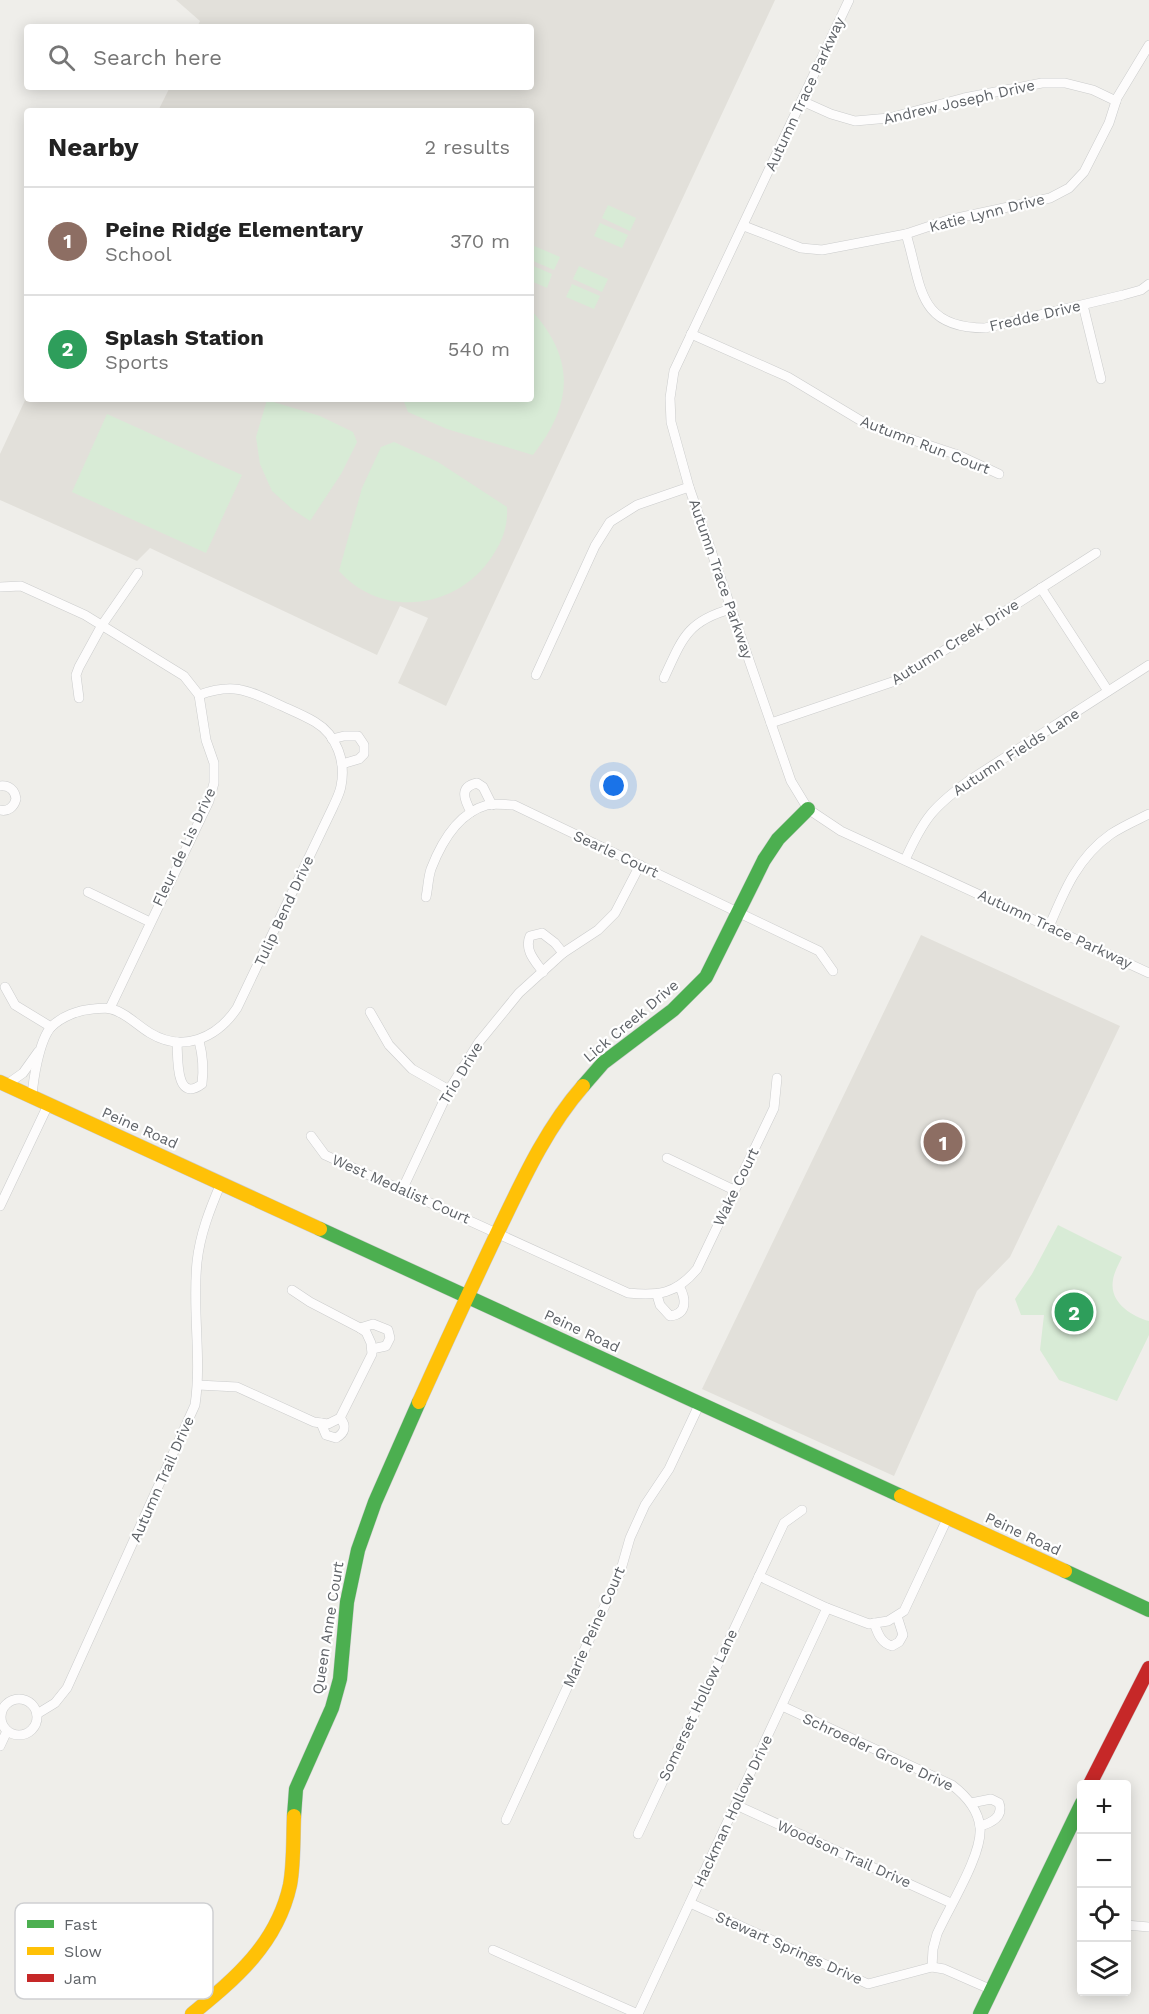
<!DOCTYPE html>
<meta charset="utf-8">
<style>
:root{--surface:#fff;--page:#f2f2f2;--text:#222;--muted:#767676;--line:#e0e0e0;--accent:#0b8043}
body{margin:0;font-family:"Work Sans",sans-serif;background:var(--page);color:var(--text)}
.controls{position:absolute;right:18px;bottom:18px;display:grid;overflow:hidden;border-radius:6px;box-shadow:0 3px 15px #0003}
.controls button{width:54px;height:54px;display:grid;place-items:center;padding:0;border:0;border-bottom:2px solid var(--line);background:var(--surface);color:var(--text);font:30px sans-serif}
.you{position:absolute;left:614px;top:786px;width:21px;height:21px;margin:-15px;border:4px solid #fff;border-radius:50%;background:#1a73e8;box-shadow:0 0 0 9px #1a73e833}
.badge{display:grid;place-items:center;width:39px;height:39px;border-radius:50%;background:var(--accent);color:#fff;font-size:20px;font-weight:700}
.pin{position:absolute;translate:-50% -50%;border:3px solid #fff;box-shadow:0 2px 6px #0006}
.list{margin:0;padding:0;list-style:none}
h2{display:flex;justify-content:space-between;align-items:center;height:78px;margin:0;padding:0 24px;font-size:26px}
h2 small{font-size:20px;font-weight:400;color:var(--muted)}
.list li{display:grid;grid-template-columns:39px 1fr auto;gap:18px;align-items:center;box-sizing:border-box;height:108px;padding:0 24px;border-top:2px solid var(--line)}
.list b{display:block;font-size:22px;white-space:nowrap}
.list p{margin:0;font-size:20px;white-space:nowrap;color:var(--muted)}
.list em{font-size:20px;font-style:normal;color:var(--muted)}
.icon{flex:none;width:33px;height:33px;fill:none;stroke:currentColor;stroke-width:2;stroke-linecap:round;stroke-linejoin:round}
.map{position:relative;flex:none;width:1149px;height:2014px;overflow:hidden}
.search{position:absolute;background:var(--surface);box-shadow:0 3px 15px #0003;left:24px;top:24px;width:510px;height:66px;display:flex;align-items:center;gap:15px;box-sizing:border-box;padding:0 21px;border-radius:6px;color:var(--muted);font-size:22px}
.panel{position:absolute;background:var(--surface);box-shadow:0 3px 15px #0003;left:24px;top:108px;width:510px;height:294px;border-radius:6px}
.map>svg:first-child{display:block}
</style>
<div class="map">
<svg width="1149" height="2014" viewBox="0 0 1149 2014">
<rect width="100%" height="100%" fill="#efeeea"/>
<g fill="#e2e0da">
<polygon points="176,0 775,0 446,706 398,683 428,618 400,606 377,655 150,548 137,561 0,500 0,454 27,396 27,399 531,399 531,111 158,111 170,87 531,87 531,27 197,27 200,21"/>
<polygon points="921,935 1120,1026 1010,1257 977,1291 894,1476 702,1389"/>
</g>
<g fill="#d8ebd6">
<polygon points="608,205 636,218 630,231 602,218"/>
<polygon points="600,223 628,235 622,248 594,236"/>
<polygon points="532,245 560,257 554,270 531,260"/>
<polygon points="531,265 552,274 547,288 531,281"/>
<polygon points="579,266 608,279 602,292 573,279"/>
<polygon points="572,284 600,296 594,309 566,297"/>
<path d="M531 310C576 359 573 404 533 455L447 429 408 412 403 399H531Z"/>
<polygon points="267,400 320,416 353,432 357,442 341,474 310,521 292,509 272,491 260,464 256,437"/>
<polygon points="107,414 242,475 206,553 72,492"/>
<path d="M394 442 438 462 507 507C508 525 503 540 493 555 459 609 383 620 339 571L362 488 381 447Z"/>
<path d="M1058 1225 1122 1257C1119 1264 1114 1272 1113 1280 1109 1302 1131 1316 1149 1321V1335L1117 1401 1059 1380 1040 1350 1044 1315H1021L1015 1299 1032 1274Z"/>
</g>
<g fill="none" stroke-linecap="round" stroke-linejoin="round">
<defs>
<g id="street">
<polyline points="849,0 674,371 670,398 671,422 689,487 791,781 808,809 841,831 1149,973"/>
<polyline points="802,101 831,114 855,121 889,118 964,98 1042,83 1065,83 1093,90 1116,101"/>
<polyline points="744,226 801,248 822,250 906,234 948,220 1050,198 1069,188 1084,172 1109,123 1117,98 1149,45"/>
<path d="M906 234C922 285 916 328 985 328L1123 295 1141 290 1149 284"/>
<polyline points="1083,305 1101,379"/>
<polyline points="691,334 788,377 868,425 958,455 999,474"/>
<polyline points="0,587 21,586 85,615 184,676 199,695 206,740 214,763 214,783 209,801 110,1008"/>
<polyline points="1041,588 1108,691"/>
<polyline points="536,675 595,546 610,522 637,505 689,487"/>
<path d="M664 678C682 639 687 621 731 609"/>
<polyline points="79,698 76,675 79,667 102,625 138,573"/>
<polyline points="771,723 898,680 1096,553"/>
<polyline points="332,739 344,736 358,736 364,745 364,754 359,759 342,764"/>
<path d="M0 786C9 785 15 790 16 799 14 807 8 812 0 810"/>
<path d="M471 812C464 799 459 787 477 783L483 787 492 805"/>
<path d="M905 860C924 818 933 807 970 780L1149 665"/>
<polyline points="88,892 150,922"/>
<path d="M426 897C428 888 428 878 431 869 441 843 458 813 487 805 495 803 506 805 514 805L819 951 833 971"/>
<path d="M1049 927C1064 891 1078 857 1111 834 1123 826 1137 820 1149 814"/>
<path d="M543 972C535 961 524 950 530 936L542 933 555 943 563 953"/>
<polyline points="5,987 15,1005 51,1027"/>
<polyline points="370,1012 389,1045 412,1069 449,1090"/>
<path d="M177 1042C178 1057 175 1104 202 1084 204 1068 203 1056 199 1041"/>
<polyline points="6,1085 23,1073 38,1052"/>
<path d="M32 1098C33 1080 39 1041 51 1027 62 1016 79 1010 93 1009 98 1009 106 1007 111 1009 125 1012 138 1026 150 1033 183 1053 217 1038 237 1008L333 807C336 800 340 793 341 786 346 762 337 735 315 722 305 716 293 711 282 706 249 691 235 682 199 695"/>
<path d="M311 1136 325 1155 628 1293C659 1296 676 1294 697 1269L774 1108 777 1078"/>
<polyline points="667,1158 734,1190"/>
<polyline points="402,1190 449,1090 479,1042 519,993 563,953 598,930 615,913 640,865"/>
<polyline points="0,1206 48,1105"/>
<path d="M657 1295 660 1305 670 1316C688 1314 686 1298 679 1286"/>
<polyline points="360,1328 373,1324 388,1330 390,1338 386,1346 372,1349"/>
<polyline points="198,1385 237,1387 314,1422 328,1424 340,1418 372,1354 371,1343 366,1332 360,1328 310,1302 292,1290"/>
<path d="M321 1423 326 1435 336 1438C345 1433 347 1426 340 1418"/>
<polyline points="759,1576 827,1608 869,1624 888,1621 904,1611 948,1517"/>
<path d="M874 1623C878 1634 881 1643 892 1646L899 1642 903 1635 897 1616"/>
<circle cx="19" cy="1717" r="18"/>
<path d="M782 1706 952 1785C965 1795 978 1809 980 1827 983 1854 949 1907 937 1934L933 1949 932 1967"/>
<path d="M37 1714 55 1703 67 1688 195 1405C202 1358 192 1310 197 1262 200 1234 210 1209 221 1183"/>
<polyline points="0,1746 7,1731"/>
<path d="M971 1803 991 1799 999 1803C1004 1817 991 1823 980 1826"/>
<polyline points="736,1805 951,1903"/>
<polyline points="506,1820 620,1573 630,1538 645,1505 669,1469 700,1403"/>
<polyline points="638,1834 784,1523 802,1510"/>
<polyline points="690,1903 868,1984 932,1967 944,1969 992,1990"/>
<polyline points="1126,1925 1149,1927"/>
<polyline points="493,1950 638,2014"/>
<polyline points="638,2014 827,1608"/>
</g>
<g id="fast">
<polyline points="583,1086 603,1063 673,1010 706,977 764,860 778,839 808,809"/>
<polyline points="320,1229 901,1496"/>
<polyline points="1065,1571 1149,1610"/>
<polyline points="294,1816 296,1789 332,1708 340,1679 347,1602 358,1550 375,1502 419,1402"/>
<polyline points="980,2014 1082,1803"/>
</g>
<g id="slow">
<polyline points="0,1082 320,1229"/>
<path d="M419 1402C446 1342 474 1282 502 1223 525 1175 548 1126 583 1086"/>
<polyline points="901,1496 1065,1571"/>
<path d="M192 2014C236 1978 277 1944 290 1885 294 1864 293 1839 294 1816"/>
</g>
<polyline id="jam" points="1090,1784 1149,1668"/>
</defs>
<use href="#street" stroke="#cbcccc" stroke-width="10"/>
<use href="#fast" stroke="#cacacb" stroke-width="15"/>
<use href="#slow" stroke="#cacacb" stroke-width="15"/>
<use href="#jam" stroke="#cacacb" stroke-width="15"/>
<use href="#street" stroke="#fdfcfc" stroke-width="9"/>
<use href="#fast" stroke="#4caf50" stroke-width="14"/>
<use href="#slow" stroke="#ffc107" stroke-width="14"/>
<use href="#jam" stroke="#c62828" stroke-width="14"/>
</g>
<g text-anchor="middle" stroke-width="4.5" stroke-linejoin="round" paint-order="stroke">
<g font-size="15" fill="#5f6368" stroke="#fff">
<text transform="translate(805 94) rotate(-65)" y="5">Autumn Trace Parkway</text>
<text transform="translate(959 102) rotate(-13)" y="5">Andrew Joseph Drive</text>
<text transform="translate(987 213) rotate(-14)" y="5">Katie Lynn Drive</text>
<text transform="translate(1035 316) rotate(-13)" y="5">Fredde Drive</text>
<text transform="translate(925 445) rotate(21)" y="5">Autumn Run Court</text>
<text transform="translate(721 579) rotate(71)" y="5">Autumn Trace Parkway</text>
<text transform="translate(955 642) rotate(-32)" y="5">Autumn Creek Drive</text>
<text transform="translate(1016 752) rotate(-33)" y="5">Autumn Fields Lane</text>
<text transform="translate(184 847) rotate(-65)" y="5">Fleur de Lis Drive</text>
<text transform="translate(616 854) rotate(25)" y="5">Searle Court</text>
<text transform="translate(284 911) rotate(-65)" y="5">Tulip Bend Drive</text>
<text transform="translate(1055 929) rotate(25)" y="5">Autumn Trace Parkway</text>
<text transform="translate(631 1021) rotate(-40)" y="5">Lick Creek Drive</text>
<text transform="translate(461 1073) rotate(-59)" y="5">Trio Drive</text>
<text transform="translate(140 1128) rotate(24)" y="5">Peine Road</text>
<text transform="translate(736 1187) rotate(-64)" y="5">Wake Court</text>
<text transform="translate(401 1189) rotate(24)" y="5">West Medalist Court</text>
<text transform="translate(582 1331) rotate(25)" y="5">Peine Road</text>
<text transform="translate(162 1479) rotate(-66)" y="5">Autumn Trail Drive</text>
<text transform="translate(1023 1534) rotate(25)" y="5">Peine Road</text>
<text transform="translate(594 1627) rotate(-66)" y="5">Marie Peine Court</text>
<text transform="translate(328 1628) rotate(-81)" y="5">Queen Anne Court</text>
<text transform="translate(698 1705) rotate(-65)" y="5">Somerset Hollow Lane</text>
<text transform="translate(878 1752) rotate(25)" y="5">Schroeder Grove Drive</text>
<text transform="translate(733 1811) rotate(-65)" y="5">Hackman Hollow Drive</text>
<text transform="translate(844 1854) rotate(24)" y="5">Woodson Trail Drive</text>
<text transform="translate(789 1948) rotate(24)" y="5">Stewart Springs Drive</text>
</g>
</g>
<rect x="15" y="1903" width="198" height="96" rx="9" fill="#fff" stroke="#cfd0d2" stroke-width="1.5"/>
<rect x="27" y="1920" width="27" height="8" fill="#4caf50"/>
<rect x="27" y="1947" width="27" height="8" fill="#ffc107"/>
<rect x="27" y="1974" width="27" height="8" fill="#c62828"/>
<g font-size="16" fill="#5f6368">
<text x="64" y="1930">Fast</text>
<text x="64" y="1957">Slow</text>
<text x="64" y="1984">Jam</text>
</g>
</svg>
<div class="controls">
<button>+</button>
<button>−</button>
<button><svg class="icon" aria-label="locate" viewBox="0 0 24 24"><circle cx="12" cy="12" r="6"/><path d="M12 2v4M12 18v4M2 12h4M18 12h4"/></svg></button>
<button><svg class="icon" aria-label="layers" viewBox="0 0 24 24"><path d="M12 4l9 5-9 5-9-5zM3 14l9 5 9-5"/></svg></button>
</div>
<div class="you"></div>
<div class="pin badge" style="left:943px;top:1142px;background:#8d6e63">1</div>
<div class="pin badge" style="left:1074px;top:1312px;background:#2e9e5b">2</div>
<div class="search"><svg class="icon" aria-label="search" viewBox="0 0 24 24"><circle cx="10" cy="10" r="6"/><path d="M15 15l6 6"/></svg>Search here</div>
<section class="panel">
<h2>Nearby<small>2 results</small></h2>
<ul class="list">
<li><span class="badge" style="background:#8d6e63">1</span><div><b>Peine Ridge Elementary</b><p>School</p></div><em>370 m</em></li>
<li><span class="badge" style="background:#2e9e5b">2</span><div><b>Splash Station</b><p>Sports</p></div><em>540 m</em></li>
</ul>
</section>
</div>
